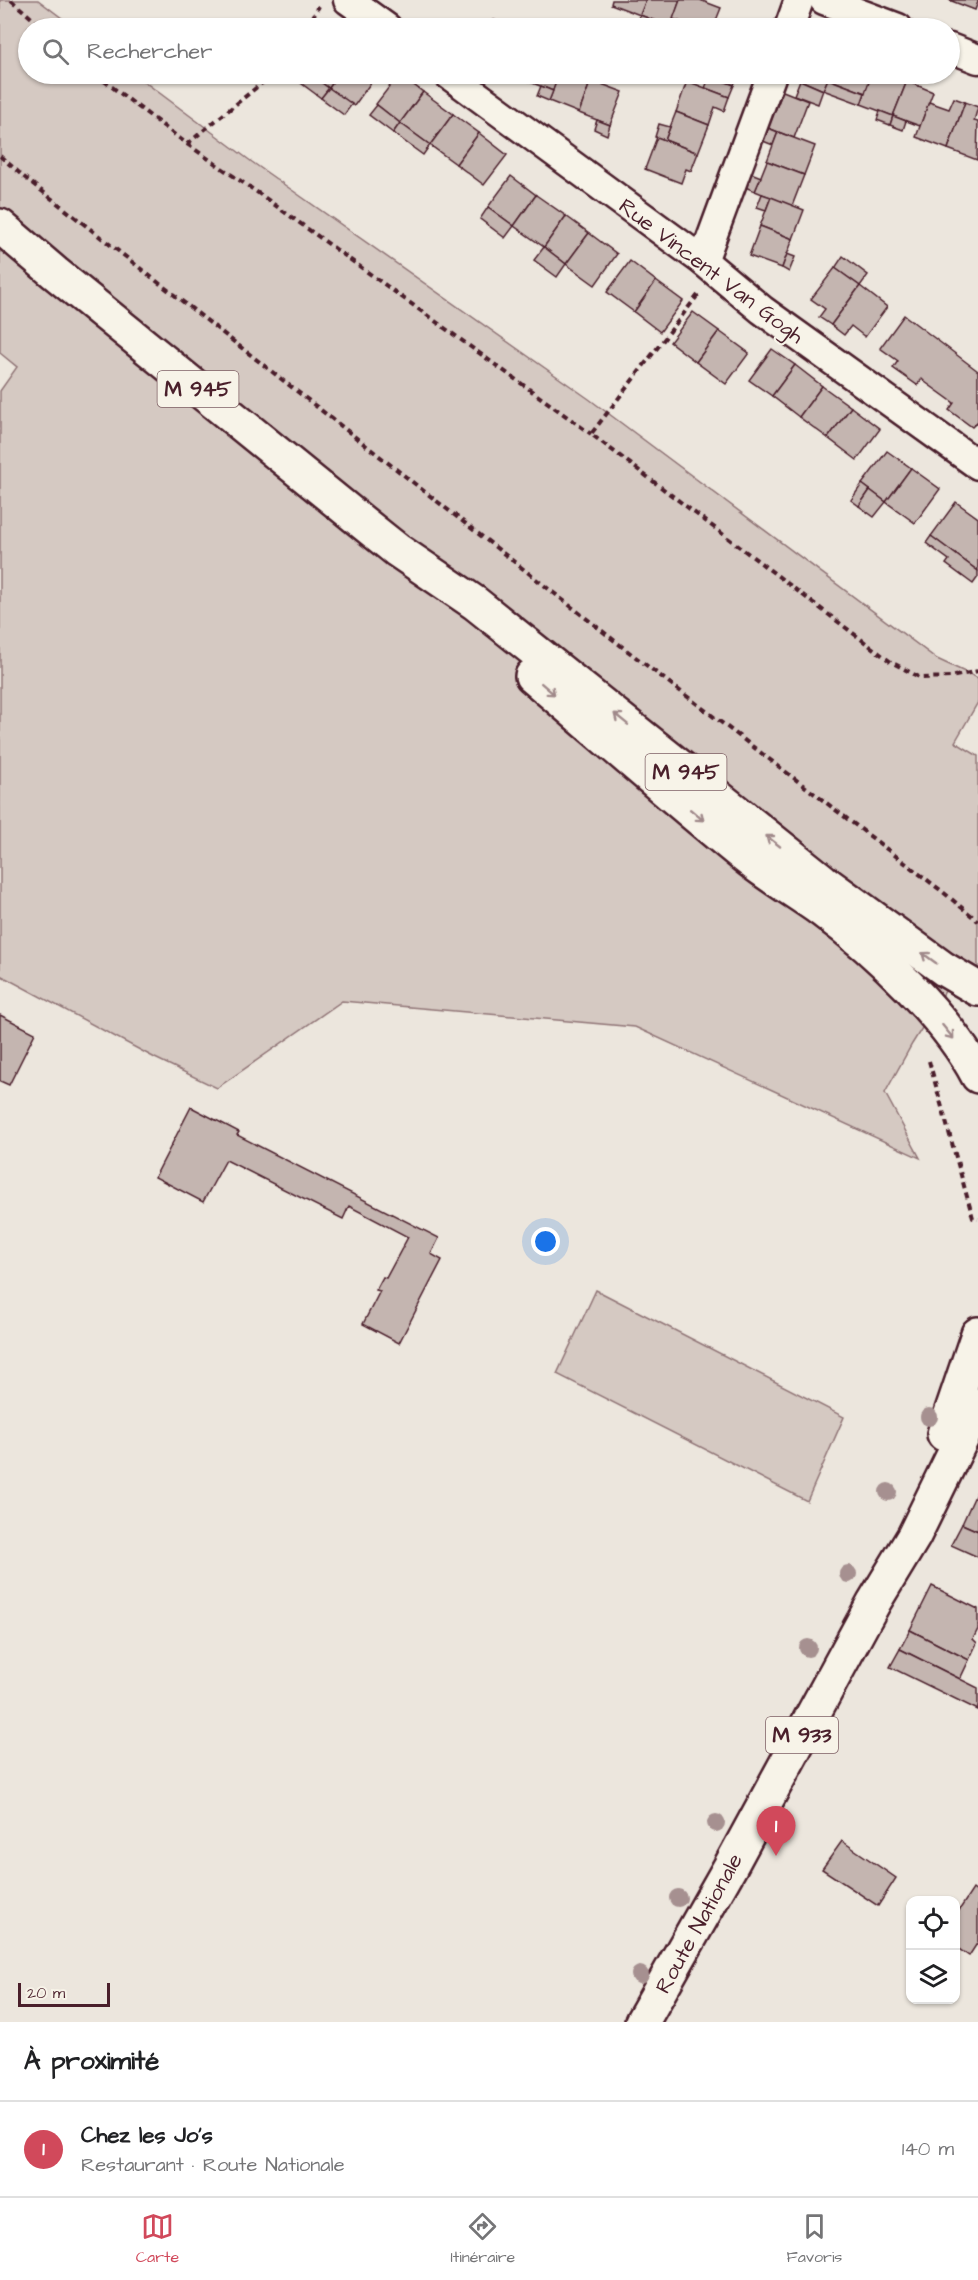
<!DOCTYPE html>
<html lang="fr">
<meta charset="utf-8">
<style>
:root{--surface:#fff;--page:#f6f6f6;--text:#202124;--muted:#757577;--line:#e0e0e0;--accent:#d1495b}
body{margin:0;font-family:"Architects Daughter",sans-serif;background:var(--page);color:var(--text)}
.controls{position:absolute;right:18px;bottom:18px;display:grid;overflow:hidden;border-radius:12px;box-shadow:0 2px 4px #0004}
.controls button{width:54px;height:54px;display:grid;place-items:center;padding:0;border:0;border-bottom:2px solid var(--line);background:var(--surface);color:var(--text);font:30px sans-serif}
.scale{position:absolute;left:18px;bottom:15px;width:92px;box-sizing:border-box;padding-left:6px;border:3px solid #4a1f2b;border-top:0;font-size:16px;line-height:21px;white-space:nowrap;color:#4a1f2b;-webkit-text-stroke:4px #f7f3e8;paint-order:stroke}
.you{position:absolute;left:546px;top:1242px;width:21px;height:21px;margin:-15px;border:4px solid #fff;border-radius:50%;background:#1a73e8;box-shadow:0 0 0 9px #1a73e833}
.badge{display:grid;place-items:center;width:39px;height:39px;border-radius:50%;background:var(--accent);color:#fff;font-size:20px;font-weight:700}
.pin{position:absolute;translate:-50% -50px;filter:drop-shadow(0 2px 3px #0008)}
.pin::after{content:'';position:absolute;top:32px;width:21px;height:18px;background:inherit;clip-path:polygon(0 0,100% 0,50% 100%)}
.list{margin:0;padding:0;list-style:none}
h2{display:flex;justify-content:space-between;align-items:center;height:78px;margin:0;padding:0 24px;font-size:26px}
h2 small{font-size:20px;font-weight:400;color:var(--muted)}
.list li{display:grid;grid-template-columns:39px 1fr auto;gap:18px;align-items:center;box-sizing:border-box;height:96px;padding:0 24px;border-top:2px solid var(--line)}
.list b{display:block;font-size:22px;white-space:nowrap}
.list p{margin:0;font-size:20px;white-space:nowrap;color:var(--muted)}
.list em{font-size:20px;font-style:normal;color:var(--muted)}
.icon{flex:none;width:33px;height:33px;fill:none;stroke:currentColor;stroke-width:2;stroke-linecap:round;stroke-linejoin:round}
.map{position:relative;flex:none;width:978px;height:2022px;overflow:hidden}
.search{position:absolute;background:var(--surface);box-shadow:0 2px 4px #0004;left:18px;right:18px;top:18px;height:66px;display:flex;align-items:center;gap:15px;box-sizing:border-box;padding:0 21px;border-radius:33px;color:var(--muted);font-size:22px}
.sheet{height:174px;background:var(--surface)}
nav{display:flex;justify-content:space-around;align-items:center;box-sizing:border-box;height:84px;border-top:2px solid var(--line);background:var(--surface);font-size:16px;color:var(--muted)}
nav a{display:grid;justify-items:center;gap:3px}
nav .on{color:var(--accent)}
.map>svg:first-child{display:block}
</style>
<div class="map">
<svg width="978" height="2022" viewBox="0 0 978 2022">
<rect width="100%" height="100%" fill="#ece6dd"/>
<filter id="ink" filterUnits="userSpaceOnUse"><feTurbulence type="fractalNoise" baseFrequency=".0167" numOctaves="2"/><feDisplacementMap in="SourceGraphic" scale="12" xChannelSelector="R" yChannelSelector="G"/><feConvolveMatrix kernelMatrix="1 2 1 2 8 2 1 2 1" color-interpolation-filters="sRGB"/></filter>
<g filter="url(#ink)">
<g fill="#d5c9c2" stroke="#907476" stroke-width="1.5">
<polygon points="0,0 38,0 75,28 28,28 28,74 134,74 252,162 589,399 937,659 978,678 978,702 955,742 978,756 978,969 962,964 912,1044 885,1093 920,1158 635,1027 342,1001 217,1088 155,1058 0,975 0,391 17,367 0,353"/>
<polygon points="596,1290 844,1417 807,1501 557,1374"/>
</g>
<g fill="#c4b5b0" stroke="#4a1f2b" stroke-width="1.5">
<polygon points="612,0 646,0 640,15 611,4"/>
<polygon points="646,0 680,0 671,27 640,15"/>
<polygon points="680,0 700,0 721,8 713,28 698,28 673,19"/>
<polygon points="949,0 978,0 978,2 975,10"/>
<polygon points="640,15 671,27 670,28 645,28 636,25"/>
<polygon points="494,20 510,26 509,28 491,28"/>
<polygon points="298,74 310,74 329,88 321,98 294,78"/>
<polygon points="310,74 339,74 329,88"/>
<polygon points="339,74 377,74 354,106 329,88"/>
<polygon points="399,74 423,92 400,123 376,104"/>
<polygon points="508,74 527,74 525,80"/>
<polygon points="527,74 559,74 553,91 525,80"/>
<polygon points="559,74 577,74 591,80 579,113 549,101"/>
<polygon points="711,74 738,74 734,85 710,76"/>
<polygon points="802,74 814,74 828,79 823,90 800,80"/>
<polygon points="829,74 872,74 865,93 828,79"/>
<polygon points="872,74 885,74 907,81 893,116 861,104"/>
<polygon points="710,76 734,85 729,97 705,88"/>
<polygon points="828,79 865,93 861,104 823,90"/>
<polygon points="591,80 623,92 610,125 579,113"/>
<polygon points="800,80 823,90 818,104 794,95"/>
<polygon points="687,81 729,97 724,111 715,107 709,125 676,112"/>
<polygon points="907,81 933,92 920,126 893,116"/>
<polygon points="541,86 553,91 549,101 537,96"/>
<polygon points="329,88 352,104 344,115 321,98"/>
<polygon points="783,91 808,101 794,138 768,128"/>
<polygon points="423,92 453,114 430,145 400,123"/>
<polygon points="954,98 965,102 948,149 916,137 929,102 949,109"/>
<polygon points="965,102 978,107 974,121 978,122 977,160 948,149"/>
<polygon points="377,105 400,123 393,133 369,115"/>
<polygon points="880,111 893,116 890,125 877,120"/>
<polygon points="676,112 709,125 698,153 665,140"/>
<polygon points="453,114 479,133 456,164 430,145"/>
<polygon points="893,116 906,121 903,130 890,125"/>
<polygon points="597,120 610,125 607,135 594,129"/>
<polygon points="400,123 430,145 423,155 393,133"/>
<polygon points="659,124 670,127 665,140 655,137"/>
<polygon points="768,128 778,132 773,145 763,141"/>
<polygon points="778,132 815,146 804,175 767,161"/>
<polygon points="479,133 507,155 484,185 456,164"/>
<polygon points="657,137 698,153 691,171 686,169 681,183 645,169"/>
<polygon points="767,161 804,175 792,206 755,191"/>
<polygon points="751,173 761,177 755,191 745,187"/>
<polygon points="511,176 536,195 514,226 488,207"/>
<polygon points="762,194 771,197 766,210 757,207"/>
<polygon points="536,195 566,216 544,247 514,226"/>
<polygon points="771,197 804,210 793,239 760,226"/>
<polygon points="488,207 514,226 505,238 480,219"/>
<polygon points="566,216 589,233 566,264 544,247"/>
<polygon points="760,226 793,239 782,268 749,256"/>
<polygon points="589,233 617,254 595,285 566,264"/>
<polygon points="544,247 566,264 557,277 534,260"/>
<polygon points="787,254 795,257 789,272 782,268"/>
<polygon points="843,256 868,275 860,286 835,268"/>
<polygon points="630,261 656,281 634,312 607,292"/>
<polygon points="835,268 860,286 831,325 819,317 825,309 811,299"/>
<polygon points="656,281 683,301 660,332 634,312"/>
<polygon points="860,286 887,307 865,337 851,326 844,335 831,325"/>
<polygon points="693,312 719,331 696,362 670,342"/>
<polygon points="904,315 978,371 978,421 972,427 949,410 954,403 925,382 922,379 917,385 893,368 898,361 880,348"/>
<polygon points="719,331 749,353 726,384 696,362"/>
<polygon points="772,349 795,365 772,396 749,380"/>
<polygon points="795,365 822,386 799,417 772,396"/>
<polygon points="822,386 851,407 828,438 799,417"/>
<polygon points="851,407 880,429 857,460 828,438"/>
<polygon points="887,451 911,468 886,502 862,484"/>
<polygon points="911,468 940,489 915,523 886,502"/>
<polygon points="862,484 870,490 859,506 851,500"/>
<polygon points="870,490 886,502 874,517 859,506"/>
<polygon points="956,502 978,518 978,571 931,536"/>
<polygon points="931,536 978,571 978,577 973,584 946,564 949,560 926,543"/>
<polygon points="0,1015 35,1033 9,1085 0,1081"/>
<polygon points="191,1107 239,1132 237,1135 439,1238 431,1254 442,1260 399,1343 363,1324 380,1291 376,1290 383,1277 386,1278 408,1237 349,1206 343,1219 226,1160 203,1202 155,1177"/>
<polygon points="978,1489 978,1531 962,1524"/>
<polygon points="962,1524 978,1531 978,1557 951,1545"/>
<polygon points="932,1586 978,1609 978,1629 973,1639 977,1643 969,1660 910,1630"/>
<polygon points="910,1630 969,1660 960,1679 900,1649"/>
<polygon points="900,1649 978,1688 978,1710 890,1667"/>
<polygon points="842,1841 896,1878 878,1906 822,1869"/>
<polygon points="973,1889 978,1893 978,1942 969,1956 956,1947 956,1915"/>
</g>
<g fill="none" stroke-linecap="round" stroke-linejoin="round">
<defs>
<g id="street">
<polyline points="348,0 387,28"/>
<polyline points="824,0 898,28"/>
<polyline points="789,28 799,0"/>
<polyline points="950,48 978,59"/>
<polyline points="448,74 703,261 762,310 978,465"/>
<polyline points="703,261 772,74"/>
</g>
<g id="primary">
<polyline points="0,226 55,273 362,522 397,550 475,603 823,881 944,969 978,989"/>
<path d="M532 676C604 737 675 800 748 859 772 878 798 893 823 911 876 950 948 1018 978 1076"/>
<polyline points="944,1434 978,1334"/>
<polyline points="642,2022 730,1867 874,1602 914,1536 978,1405"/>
</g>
</defs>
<use href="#street" stroke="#4a1f2b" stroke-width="33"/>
<use href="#primary" stroke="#4a1f2b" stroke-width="38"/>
<g stroke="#4a1f2b" stroke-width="4" stroke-dasharray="6 4.5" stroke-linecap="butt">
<polyline points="11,0 43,28"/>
<polyline points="307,28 319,6"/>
<polyline points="95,74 187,144 273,74"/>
<polyline points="187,144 261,195 591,434"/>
<polyline points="0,156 24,177 629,652 943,892 978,921"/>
<polyline points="698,295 591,434 891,662 921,678 951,677 978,671"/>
<polyline points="929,1061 973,1218 978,1219"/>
</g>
<use href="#street" stroke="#f7f3e8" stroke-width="28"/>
<use href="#primary" stroke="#f7f3e8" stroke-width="33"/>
</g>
<g fill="#a69090">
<circle cx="929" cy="1417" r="9"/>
<circle cx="888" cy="1492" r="9"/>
<circle cx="848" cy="1574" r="9"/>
<circle cx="808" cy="1648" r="9"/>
<circle cx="716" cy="1823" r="9"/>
<circle cx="678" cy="1898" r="9"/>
<circle cx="640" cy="1975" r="9"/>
</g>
<defs><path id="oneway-shaft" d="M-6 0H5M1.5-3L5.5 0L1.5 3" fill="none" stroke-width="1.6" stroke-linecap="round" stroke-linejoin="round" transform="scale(1.5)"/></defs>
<g stroke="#a0898a">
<use href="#oneway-shaft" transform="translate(548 689) rotate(41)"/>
<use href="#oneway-shaft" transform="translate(621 719) rotate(-141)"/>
<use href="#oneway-shaft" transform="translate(697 815) rotate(40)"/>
<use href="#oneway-shaft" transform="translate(773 841) rotate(-142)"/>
<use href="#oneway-shaft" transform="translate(929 958) rotate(-144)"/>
<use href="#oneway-shaft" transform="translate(948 1032) rotate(51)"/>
</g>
</g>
<g text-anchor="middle" stroke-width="4.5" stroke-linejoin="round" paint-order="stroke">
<g fill="#f7f3e8" stroke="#7e5f64" stroke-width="1.5">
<rect x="157.5" y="371" width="81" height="36" rx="4.5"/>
<rect x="645.5" y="754" width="81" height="36" rx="4.5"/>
<rect x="766" y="1717" width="72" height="36" rx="4.5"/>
</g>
<g font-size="21" font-weight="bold" fill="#4a1f2b">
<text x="198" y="396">M 945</text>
<text x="686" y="779">M 945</text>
<text x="802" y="1742">M 933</text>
</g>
<g font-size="22" fill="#4a1f2b" stroke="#f7f3e8">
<text transform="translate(712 270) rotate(37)" y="8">Rue Vincent Van Gogh</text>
<text transform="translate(698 1923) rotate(-61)" y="8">Route Nationale</text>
</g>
</g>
</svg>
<div class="controls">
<button><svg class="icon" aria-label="locate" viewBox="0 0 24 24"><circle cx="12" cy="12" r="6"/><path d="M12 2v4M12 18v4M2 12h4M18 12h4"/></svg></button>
<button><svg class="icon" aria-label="layers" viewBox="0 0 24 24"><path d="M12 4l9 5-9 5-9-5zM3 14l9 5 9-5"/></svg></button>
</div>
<div class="scale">20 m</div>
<div class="you"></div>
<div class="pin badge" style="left:776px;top:1856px">1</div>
<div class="search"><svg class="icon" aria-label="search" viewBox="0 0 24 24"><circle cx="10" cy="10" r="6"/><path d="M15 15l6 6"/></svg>Rechercher</div>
</div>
<section class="sheet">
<h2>À proximité<small></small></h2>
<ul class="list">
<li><span class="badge">1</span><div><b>Chez les Jo's</b><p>Restaurant · Route Nationale</p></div><em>140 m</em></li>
</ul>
</section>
<nav>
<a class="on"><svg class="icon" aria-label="map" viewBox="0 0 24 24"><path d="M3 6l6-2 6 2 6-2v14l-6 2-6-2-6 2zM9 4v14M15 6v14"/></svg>Carte</a>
<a><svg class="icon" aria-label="directions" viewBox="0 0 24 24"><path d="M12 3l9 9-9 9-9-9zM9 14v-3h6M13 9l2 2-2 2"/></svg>Itinéraire</a>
<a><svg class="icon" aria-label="saved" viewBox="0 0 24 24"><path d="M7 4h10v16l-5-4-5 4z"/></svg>Favoris</a>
</nav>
